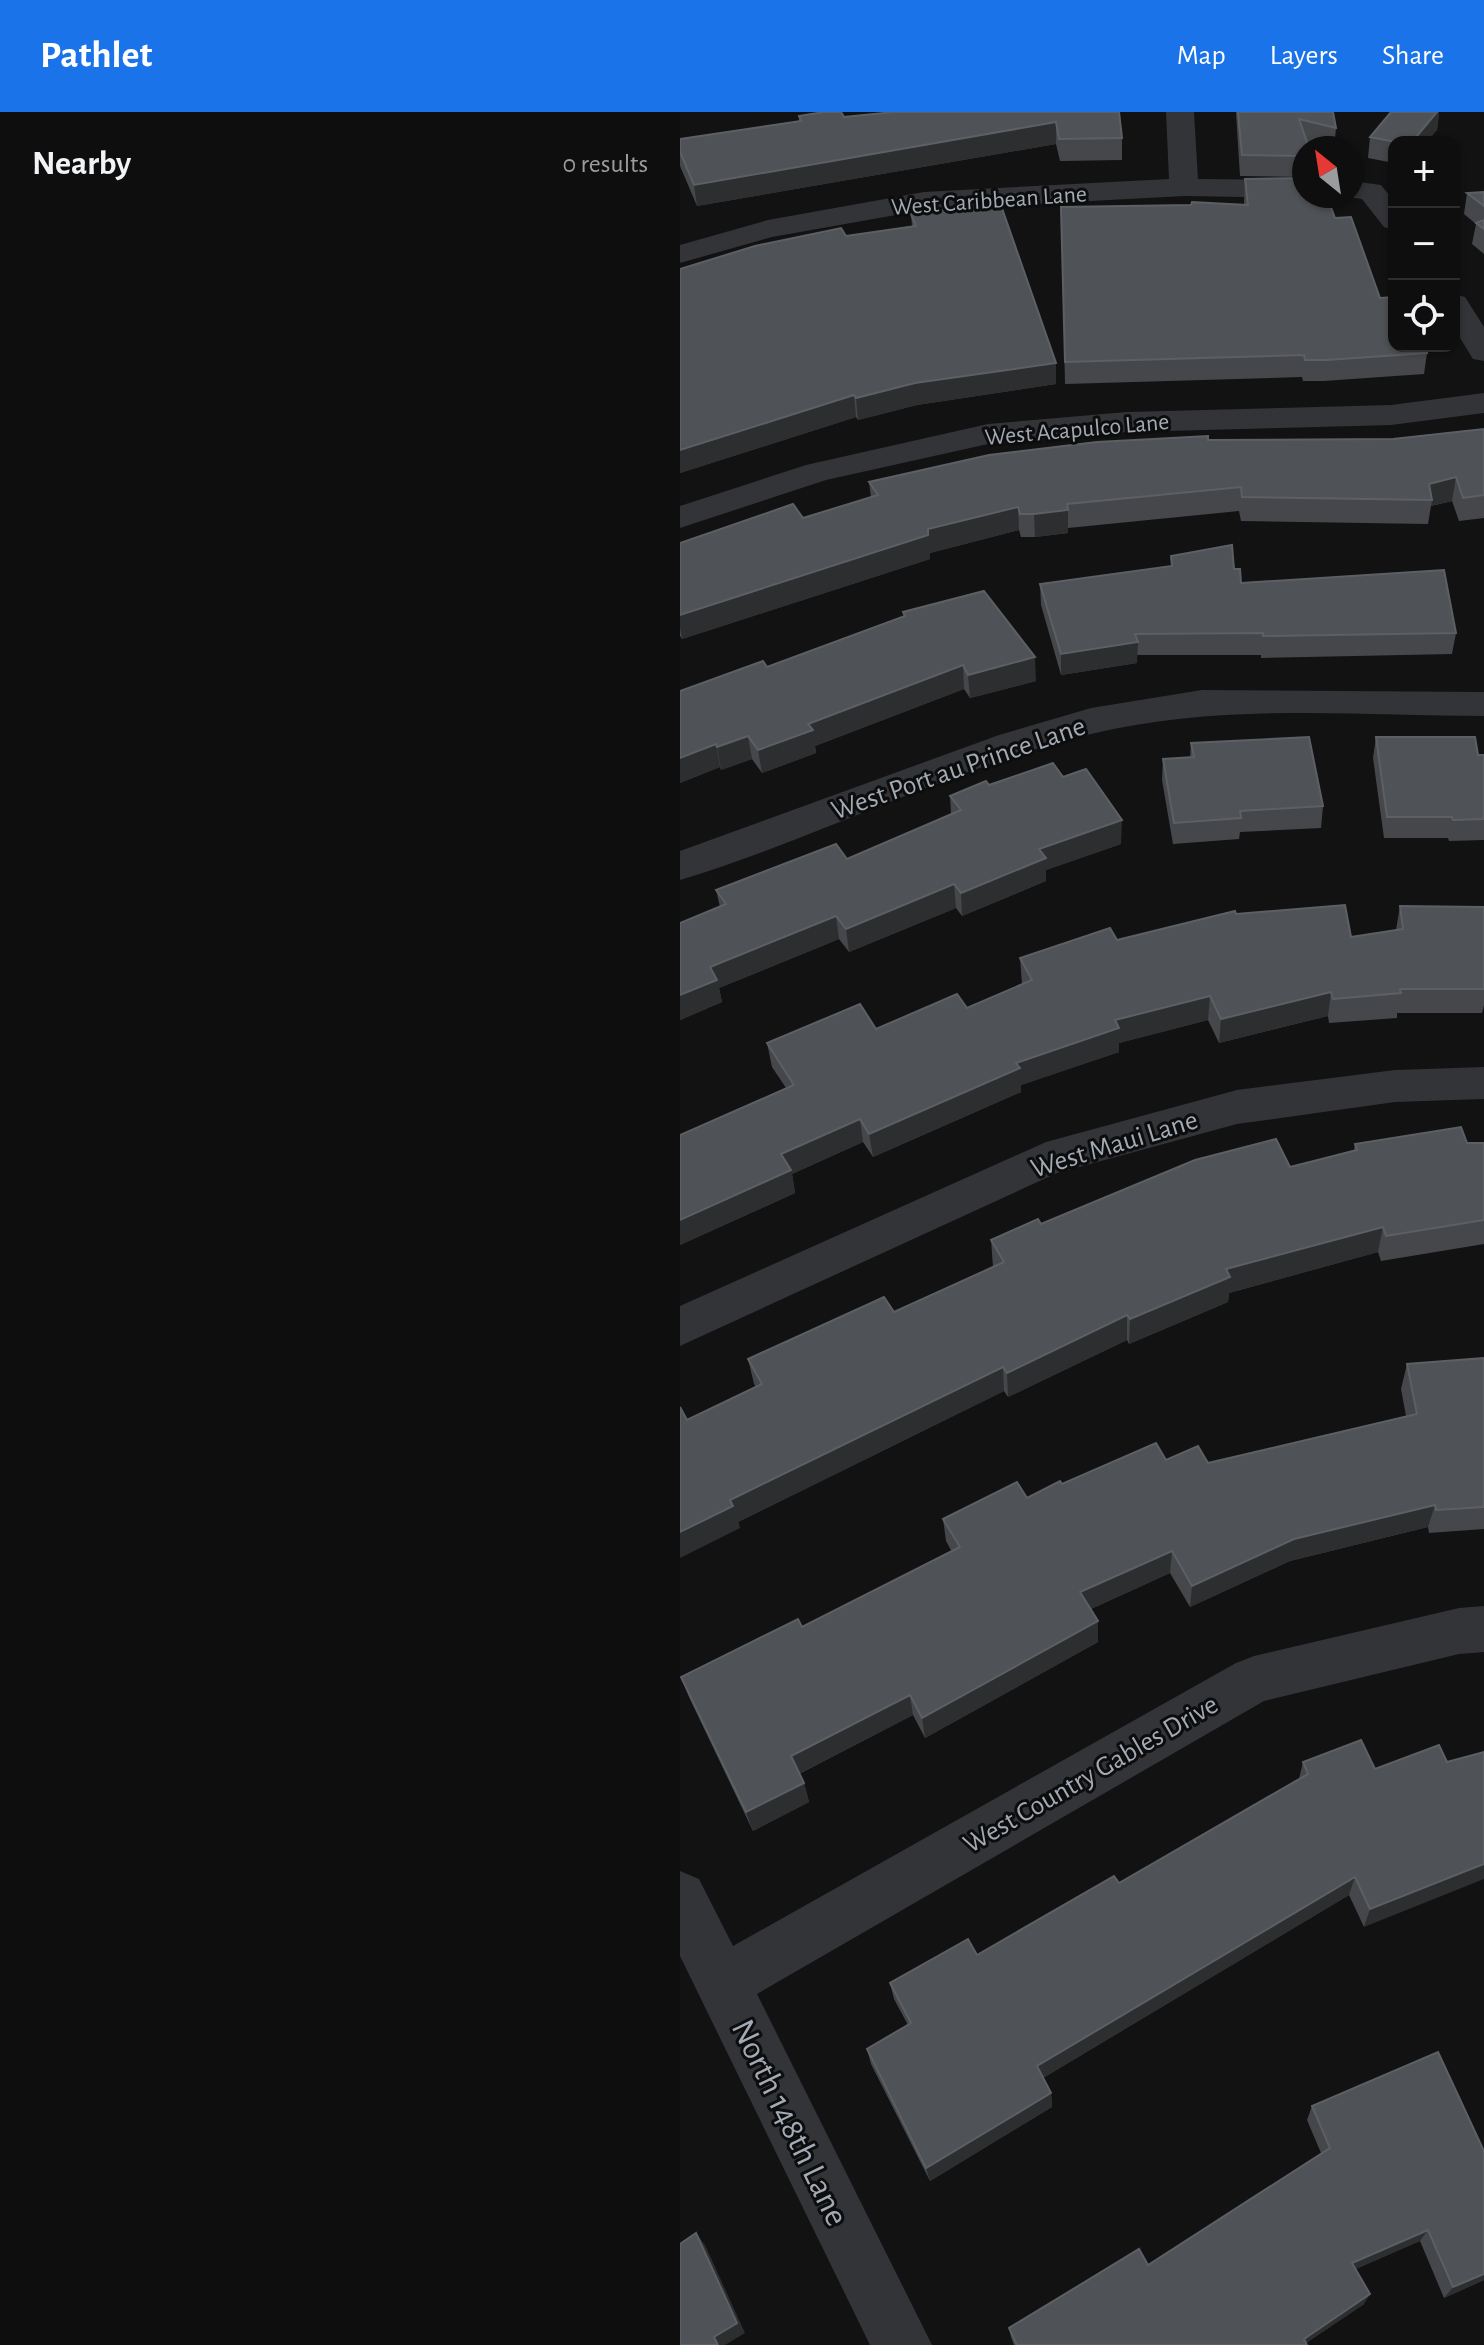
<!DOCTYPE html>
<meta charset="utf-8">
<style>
:root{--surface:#0e0e0e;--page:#1c1c1c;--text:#f1f3f6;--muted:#9b9c9e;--line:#2e2e2e;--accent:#1a73e8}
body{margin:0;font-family:"Alegreya Sans",sans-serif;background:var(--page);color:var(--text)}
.controls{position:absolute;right:24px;top:24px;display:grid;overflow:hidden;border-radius:16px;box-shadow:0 2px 6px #0004}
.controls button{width:72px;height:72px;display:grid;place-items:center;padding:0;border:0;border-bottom:2px solid var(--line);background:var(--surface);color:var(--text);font:40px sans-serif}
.compass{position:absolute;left:612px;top:24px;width:72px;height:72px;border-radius:50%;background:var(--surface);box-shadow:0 2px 6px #0004;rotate:330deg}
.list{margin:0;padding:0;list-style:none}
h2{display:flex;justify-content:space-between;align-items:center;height:104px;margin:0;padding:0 32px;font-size:34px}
h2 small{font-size:26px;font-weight:400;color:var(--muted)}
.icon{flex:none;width:44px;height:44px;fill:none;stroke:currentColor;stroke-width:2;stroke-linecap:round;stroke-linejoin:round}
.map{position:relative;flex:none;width:804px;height:2233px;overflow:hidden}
header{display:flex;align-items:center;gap:48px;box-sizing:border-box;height:112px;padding:0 40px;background:var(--accent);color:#fff}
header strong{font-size:38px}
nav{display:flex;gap:44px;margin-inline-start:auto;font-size:28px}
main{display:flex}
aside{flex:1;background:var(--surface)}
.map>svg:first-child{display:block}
</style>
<header>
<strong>Pathlet</strong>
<nav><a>Map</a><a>Layers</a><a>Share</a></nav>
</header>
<main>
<aside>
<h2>Nearby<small>0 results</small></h2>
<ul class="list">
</ul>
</aside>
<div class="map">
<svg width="804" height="2233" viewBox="0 0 804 2233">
<rect width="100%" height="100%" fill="#121213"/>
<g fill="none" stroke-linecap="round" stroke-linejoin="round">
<g fill="#333438" fill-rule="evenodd">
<polygon points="486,0 514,0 518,67 624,68 624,84 631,84 624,86 504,84 244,98 92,125 0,151 0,133 88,108 244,80 489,67"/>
<polygon points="672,69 701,73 714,89 714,118 704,115 682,87 662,84 672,84"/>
<polygon points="774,182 785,185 804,215 804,249 793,247 774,216"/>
<polygon points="804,281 804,301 711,313 447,320 308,332 146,368 0,416 0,394 126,353 308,312 447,300 711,293"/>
<path d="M522 578 804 580V604C674 603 539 591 411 622 270 656 139 726 0 768V739L319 623 411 596Z"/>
<polygon points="804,955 804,987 715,990 557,1012 377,1061 0,1234 0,1194 366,1030 557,978 715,958"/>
<polygon points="804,1494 804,1540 779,1542 584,1589 77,1882 252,2233 190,2233 0,1844 0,1759 19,1767 53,1834 556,1551 574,1544 779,1496"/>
</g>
</g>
<g fill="#45474b">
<polygon points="439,0 442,26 442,48 380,49 376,32 17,94 0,54 0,27 119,9 119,4 164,5"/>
<polygon points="556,0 653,0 656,16 654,36 648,36 628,31 624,36 624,65 560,64"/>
<polygon points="711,0 759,0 757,18 714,30 714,51 688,46 690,25"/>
<polygon points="565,67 638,91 655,106 700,186 747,241 744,262 644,269 623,269 622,265 385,272 381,95 564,92"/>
<polygon points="804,80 804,142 792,132 796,112 784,102 787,81"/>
<polygon points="278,91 376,251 376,272 237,293 178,308 176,305 0,361 166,124 232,114 231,102 278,96"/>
<polygon points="804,317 804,406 779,409 772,389 751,394 748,412 561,409 559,399 388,416 388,421 355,425 341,425 339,418 250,441 250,447 2,527 0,524 0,431 123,406 191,385 189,370 528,328 713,327"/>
<polygon points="491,444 554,457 561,471 776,521 772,542 581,546 581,543 457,543 457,551 381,563 361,493 360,472 491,454"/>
<polygon points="223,500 356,569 290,586 284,577 135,634 136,641 82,661 72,647 41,658 40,655 0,671 0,579 87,555 224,505"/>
<polygon points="696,625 798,643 804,643 804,728 769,729 768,726 704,726 693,646"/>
<polygon points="511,631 643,694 641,716 560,720 559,727 493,732 482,668 483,647 510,645"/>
<polygon points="383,665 441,732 366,758 366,769 282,804 276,796 169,840 159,827 39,876 42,890 0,908 0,811 40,795 36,778 167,747 271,702 270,684 309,673"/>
<polygon points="720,794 804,795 804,893 802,901 717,901 717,906 649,911 648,904 539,931 528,908 439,931 439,940 341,973 341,980 193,1045 183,1030 112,1062 115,1081 0,1133 0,1023 106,976 92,955 87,931 196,917 287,896 342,872 340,846 437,828 556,802 671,825 716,818"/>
<polygon points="804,1031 804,1132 701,1149 698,1140 549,1181 548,1190 449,1232 447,1228 328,1285 324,1279 58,1410 60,1416 7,1308 76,1275 74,1272 68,1247 214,1200 313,1155 311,1128 361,1112 610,1055 674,1038 675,1032"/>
<polygon points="804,1246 804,1417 749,1421 748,1415 610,1449 510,1495 490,1461 411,1497 418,1509 418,1530 245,1626 233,1603 119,1662 124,1671 129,1690 73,1719 9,1585 1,1565 122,1515 272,1440 266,1429 263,1407 347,1386 382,1372 486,1348 528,1351 726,1304 721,1277 727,1252"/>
<polygon points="759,1633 684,1815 669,1783 363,1966 371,1981 372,1995 250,2069 191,1952 187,1937 228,1913 214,1887 210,1871 297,1843 439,1771 619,1667 623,1650 695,1657"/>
<polygon points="632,1994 804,2168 764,2186 740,2129 675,2157 684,2192 626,2231 627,2233 334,2233 331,2225 329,2216 468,2153 641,2041 627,2008"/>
</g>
<g fill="#2c2e30">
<polygon points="757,0 759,0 757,18 747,30 732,30"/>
<polygon points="376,10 376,32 17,94 14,73"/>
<polygon points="376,251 376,272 237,293 178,308 176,286 235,271"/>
<polygon points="174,283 176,305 0,361 0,338"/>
<polygon points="776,365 772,389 751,394 752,388 749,372"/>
<polygon points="338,395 339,418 250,441 250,447 2,527 0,515 0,503 248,417"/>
<polygon points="388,398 388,421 355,425 354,402"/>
<polygon points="458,530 457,551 381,563 381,542"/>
<polygon points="355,545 356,569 290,586 288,563"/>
<polygon points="283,553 284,577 135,634 136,641 82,661 78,638 128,612"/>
<polygon points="68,624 72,647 41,658 37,635"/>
<polygon points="36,632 40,655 0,671 0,646"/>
<polygon points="442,708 441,732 366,758 366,769 282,804 281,781 359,737"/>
<polygon points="274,772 276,796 169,840 166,817"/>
<polygon points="156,804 159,827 39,876 42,890 0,908 0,883 30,855"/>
<polygon points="651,880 648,904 539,931 541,907"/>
<polygon points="530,884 528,908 439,931 439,940 341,973 341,980 193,1045 189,1022 336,951 435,908"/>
<polygon points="180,1007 183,1030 112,1062 115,1081 0,1133 0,1108 101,1042"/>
<polygon points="703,1115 698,1140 549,1181 548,1190 449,1232 450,1207 546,1157"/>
<polygon points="447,1203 447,1228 328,1285 327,1261"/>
<polygon points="323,1255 324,1279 58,1410 60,1416 0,1446 0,1420 50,1388"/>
<polygon points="755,1393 748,1415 610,1449 510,1495 512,1474 614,1427"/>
<polygon points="492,1439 490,1461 400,1502 400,1480"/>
<polygon points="418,1509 418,1530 245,1626 242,1606"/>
<polygon points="230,1583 233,1603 116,1663 111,1644"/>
<polygon points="124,1671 129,1690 73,1719 66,1700"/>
<polygon points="804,1752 804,1767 684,1815 690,1797"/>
<polygon points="675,1765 669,1783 358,1969 357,1954"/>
<polygon points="371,1981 372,1995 250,2069 246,2056"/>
<polygon points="748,2118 740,2129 665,2162 672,2151"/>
<polygon points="16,2121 25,2133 65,2221 45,2233 38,2233 34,2225"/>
<polygon points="804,2162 804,2168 764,2186 773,2175"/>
<polygon points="690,2182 684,2192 623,2233 624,2227"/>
</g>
<g fill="#4f5256" stroke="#5c6065" stroke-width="2">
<polygon points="144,0 161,0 164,5 214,0 439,0 442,26 379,27 376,10 14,73 0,40 0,27 121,9 119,4"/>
<polygon points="558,0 653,0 656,16 619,7 629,36 624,36 624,44 562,43"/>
<polygon points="711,0 757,0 732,30 716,30 690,25"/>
<polygon points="624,66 624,84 637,84 638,91 649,90 655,106 671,105 700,186 714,185 714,234 744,234 747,241 646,248 625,248 624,243 385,250 381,95 511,93 512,90 568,93 565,67"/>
<polygon points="804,80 804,94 787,81"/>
<polygon points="317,82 376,251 235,271 176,286 174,283 0,338 0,157 75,134 161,116 166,124 236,114 231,102 279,96 278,91"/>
<polygon points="804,108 804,117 796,111"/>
<polygon points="804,317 804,383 783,386 776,365 749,372 752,388 562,385 561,375 387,392 388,398 354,402 340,402 338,395 248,417 248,423 0,503 0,431 113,392 123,406 198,383 189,370 309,343 417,330 528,324 528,328 713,327"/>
<polygon points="552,433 554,457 560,457 561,471 764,458 776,521 583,524 583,521 455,522 458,530 381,542 360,472 492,454 491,444"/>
<polygon points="304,479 355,545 288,563 283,553 128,612 133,618 78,638 68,624 37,635 36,632 0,646 0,579 83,549 87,555 225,504 223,500"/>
<polygon points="629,625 643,694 560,699 561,706 494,711 483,647 514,645 511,631"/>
<polygon points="696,625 795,625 798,643 804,643 804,707 773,708 772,705 707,705"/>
<polygon points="373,651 383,665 406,657 442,708 359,737 366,746 281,781 274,772 166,817 156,804 30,855 37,868 0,883 0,811 46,792 36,778 156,732 167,747 281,698 270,684 306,669 309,673"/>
<polygon points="665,793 671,825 723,817 720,794 804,795 804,877 720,877 721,881 653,887 651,880 541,907 530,884 435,908 439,916 336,951 340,956 189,1022 180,1007 101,1042 111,1058 0,1108 0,1023 114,973 87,931 180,892 196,917 277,882 287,896 352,868 340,846 430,816 437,828 555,799 556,802"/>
<polygon points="781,1015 787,1031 804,1031 804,1108 706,1124 703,1115 546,1157 550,1165 450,1207 447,1203 327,1261 323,1255 50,1388 53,1394 0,1420 0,1295 7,1308 82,1272 68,1247 204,1185 214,1200 324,1150 311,1128 358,1107 361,1112 515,1048 596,1027 610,1055 677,1038 675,1032"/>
<polygon points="804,1246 804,1395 756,1398 755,1393 614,1427 512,1474 492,1439 400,1480 418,1509 242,1606 230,1583 111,1644 124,1671 66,1700 1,1565 118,1507 122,1515 280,1435 263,1407 337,1370 347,1386 380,1369 382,1372 476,1331 486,1348 518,1334 528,1351 737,1302 727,1252"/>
<polygon points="681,1628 695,1657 759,1633 767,1650 804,1640 804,1752 690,1797 675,1765 357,1954 371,1981 246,2056 187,1937 231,1911 210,1871 288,1827 297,1843 434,1764 439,1771 628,1662 623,1650"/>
<polygon points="758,1940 804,2039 804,2162 773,2175 748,2118 672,2151 690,2182 624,2227 627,2233 337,2233 329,2216 459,2137 468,2153 650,2036 632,1994"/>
<polygon points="16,2121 57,2211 34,2225 38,2233 0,2233 0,2132"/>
</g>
<g text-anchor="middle" stroke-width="6" stroke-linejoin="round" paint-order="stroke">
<g font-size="24" fill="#a2aab5" stroke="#0d0d0e">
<text transform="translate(309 88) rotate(-4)" y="8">West Caribbean Lane</text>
<text transform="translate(397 317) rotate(-5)" y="8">West Acapulco Lane</text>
</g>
<g font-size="28" fill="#a2aab5" stroke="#0d0d0e">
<text transform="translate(278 655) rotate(-19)" y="10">West Port au Prince Lane</text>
<text transform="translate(434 1031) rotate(-17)" y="10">West Maui Lane</text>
<text transform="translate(410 1661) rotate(-30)" y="10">West Country Gables Drive</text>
</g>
<g font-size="34" fill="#a2aab5" stroke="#0d0d0e">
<text transform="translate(111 2010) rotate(64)" y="12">North 148th Lane</text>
</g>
</g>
</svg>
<div class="controls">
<button>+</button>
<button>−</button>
<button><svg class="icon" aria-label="locate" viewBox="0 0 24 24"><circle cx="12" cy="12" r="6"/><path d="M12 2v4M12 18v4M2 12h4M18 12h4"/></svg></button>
</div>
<svg class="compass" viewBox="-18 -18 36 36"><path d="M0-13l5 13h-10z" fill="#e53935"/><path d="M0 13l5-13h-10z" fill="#9b9c9e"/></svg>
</div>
</main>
